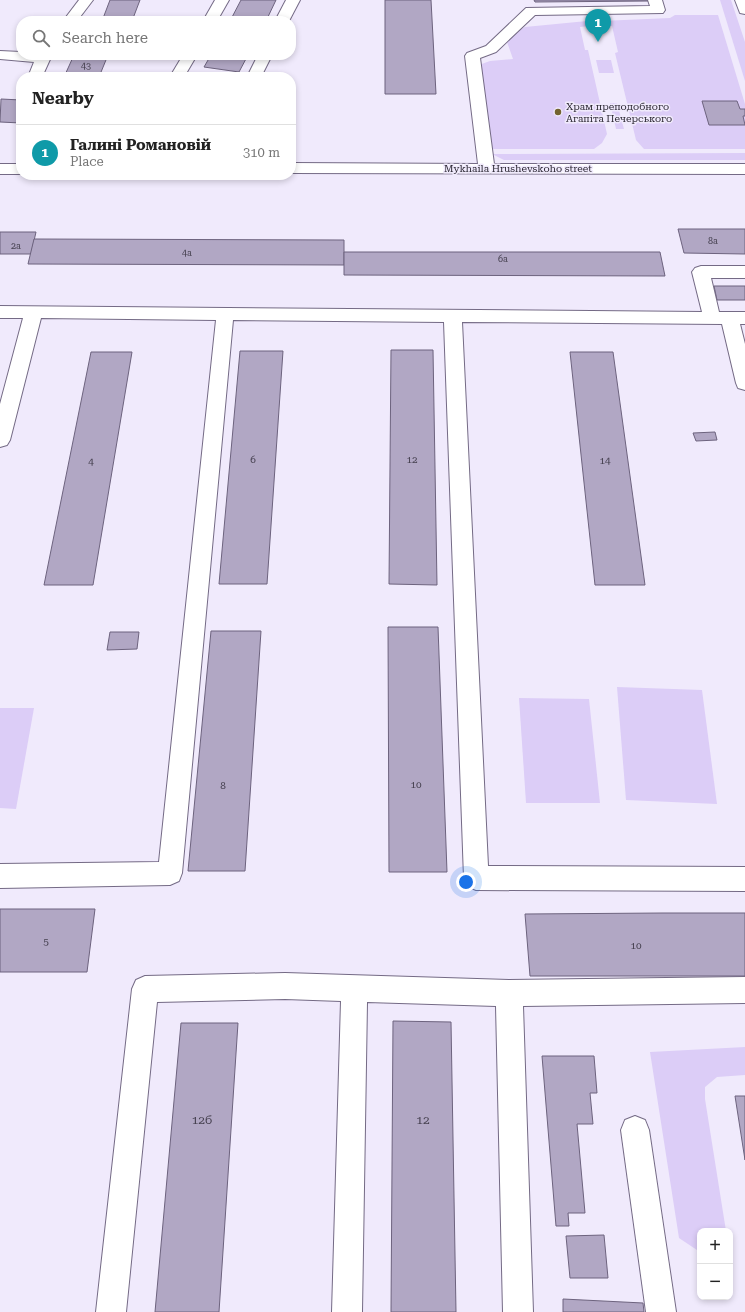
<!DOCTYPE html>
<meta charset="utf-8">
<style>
:root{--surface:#fff;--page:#f2f2f2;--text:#222;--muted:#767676;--line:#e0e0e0;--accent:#db2777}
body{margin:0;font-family:"Roboto Serif",serif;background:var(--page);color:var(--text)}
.controls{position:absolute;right:12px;bottom:12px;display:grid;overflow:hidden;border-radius:8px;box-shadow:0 2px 6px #0003}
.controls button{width:36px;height:36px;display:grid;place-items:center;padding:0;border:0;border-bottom:1px solid var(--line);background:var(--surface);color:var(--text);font:20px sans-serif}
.you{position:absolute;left:466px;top:882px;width:14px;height:14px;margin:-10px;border:3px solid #fff;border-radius:50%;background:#1a73e8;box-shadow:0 0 0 6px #1a73e833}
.badge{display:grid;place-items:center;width:26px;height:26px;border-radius:50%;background:var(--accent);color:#fff;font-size:13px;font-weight:700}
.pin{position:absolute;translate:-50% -33px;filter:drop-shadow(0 1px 2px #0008)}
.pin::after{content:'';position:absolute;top:21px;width:14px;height:12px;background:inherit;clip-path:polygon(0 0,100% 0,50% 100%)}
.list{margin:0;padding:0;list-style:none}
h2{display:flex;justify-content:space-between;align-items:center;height:52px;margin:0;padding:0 16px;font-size:17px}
h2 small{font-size:13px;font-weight:400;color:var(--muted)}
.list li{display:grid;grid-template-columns:26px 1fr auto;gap:12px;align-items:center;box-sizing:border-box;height:56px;padding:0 16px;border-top:1px solid var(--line)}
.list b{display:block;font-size:15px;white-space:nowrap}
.list p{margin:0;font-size:13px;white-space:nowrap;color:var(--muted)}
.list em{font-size:13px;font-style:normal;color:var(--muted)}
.icon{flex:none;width:22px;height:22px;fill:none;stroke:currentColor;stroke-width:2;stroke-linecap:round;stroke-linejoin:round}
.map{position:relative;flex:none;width:745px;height:1312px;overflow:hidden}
.search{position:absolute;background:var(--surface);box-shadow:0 2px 6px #0003;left:16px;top:16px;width:280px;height:44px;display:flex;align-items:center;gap:10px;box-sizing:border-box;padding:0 14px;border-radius:16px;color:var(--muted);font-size:15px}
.panel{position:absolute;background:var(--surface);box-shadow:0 2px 6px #0003;left:16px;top:72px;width:280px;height:108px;border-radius:16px}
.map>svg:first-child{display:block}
</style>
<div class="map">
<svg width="745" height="1312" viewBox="0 0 745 1312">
<rect width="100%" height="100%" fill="#f0eafc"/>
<g fill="#dccdf7">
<polygon points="720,0 731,0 745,42 745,81"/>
<polygon points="675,15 718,15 745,104 745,149 644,149 636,140 615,53 618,52 612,26 603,26 601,21 670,18"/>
<polygon points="587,21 589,26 580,27 585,50 588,50 607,134 602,143 594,149 489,149 479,65 490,61 513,59 507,42 516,32 525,27"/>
<polygon points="596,60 611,60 614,73 599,73"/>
<polygon points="610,103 617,103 624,129 616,129"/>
<polygon points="745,153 745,160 504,160 492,154"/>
<polygon points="617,687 702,690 717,804 626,800"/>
<polygon points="519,698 589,699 600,803 526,803"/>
<polygon points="0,708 34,708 16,809 0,808"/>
<polygon points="745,1047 745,1075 717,1077 705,1087 705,1099 726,1231 700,1231 700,1252 679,1238 650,1052"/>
</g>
<g fill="#b1a7c4" stroke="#6d637e">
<polygon points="110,0 140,0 132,21 102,21"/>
<polygon points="241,0 276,0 266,21 230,21"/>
<polygon points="385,0 431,0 436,94 385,94"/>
<polygon points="534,0 648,0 649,1 535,2"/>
<polygon points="74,55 108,55 99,77 64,77"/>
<polygon points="211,55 248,55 239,72 204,67"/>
<polygon points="1,99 21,100 21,123 0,122"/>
<polygon points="702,101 737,101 740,109 745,109 745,116 743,116 745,125 709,125"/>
<polygon points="678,229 745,229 745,254 684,253"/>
<polygon points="0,232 36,232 31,254 0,254"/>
<polygon points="34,239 344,240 344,265 28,264"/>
<polygon points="344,252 660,252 665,276 344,275"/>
<polygon points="714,286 745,286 745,300 717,300"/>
<polygon points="391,350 433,350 437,585 389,584"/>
<polygon points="240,351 283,351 267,584 219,584"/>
<polygon points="91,352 132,352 93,585 44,585"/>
<polygon points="570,352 613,352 645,585 595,585"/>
<polygon points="715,432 717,440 696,441 693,433"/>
<polygon points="388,627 438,627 447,872 389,872"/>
<polygon points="211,631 261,631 245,871 188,871"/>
<polygon points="110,632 139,632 137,649 107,650"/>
<polygon points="0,909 95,909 87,972 0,972"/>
<polygon points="662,913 745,913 745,976 530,976 525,914"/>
<polygon points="393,1021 451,1022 456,1312 391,1312"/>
<polygon points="181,1023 238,1023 219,1312 155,1312"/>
<polygon points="542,1056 594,1056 597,1093 590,1093 593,1124 577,1124 585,1213 568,1213 569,1226 556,1226"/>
<polygon points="735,1096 745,1096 745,1160"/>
<polygon points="604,1235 608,1278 570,1278 566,1236"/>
<polygon points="563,1299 643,1303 644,1312 563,1312"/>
</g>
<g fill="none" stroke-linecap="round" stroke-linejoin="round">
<defs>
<g id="minor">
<polygon points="79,0 93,0 77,21 63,21"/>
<polygon points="215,0 229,0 217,21 203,21"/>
<polygon points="286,0 300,0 289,21 275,21"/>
<polygon points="648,0 662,0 665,10 663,13 535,15 496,52 480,58 494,164 745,164 745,174 291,173 291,163 478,164 465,56 467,53 486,46 526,8 650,6"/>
<polygon points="735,0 745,0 745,14 740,13"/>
<polygon points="0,51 21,52 21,55 52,55 42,77 28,77 34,62 0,59"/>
<polygon points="183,55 197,55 184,77 172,77 171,75"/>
<polygon points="258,55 272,55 261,77 247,77"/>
<rect x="0" y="164" width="21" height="10"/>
<polygon points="701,266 745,266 745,278 711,278 719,312 745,312 745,324 740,324 745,344 745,390 738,388 736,383 722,324 462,322 488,866 745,867 745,891 476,890 467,886 464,878 444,322 233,320 182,873 179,881 170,885 0,888 0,864 159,862 216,320 41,318 10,440 7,445 0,447 0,404 23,318 0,318 0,306 702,312 692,272 695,268"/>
<polygon points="285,973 509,980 745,977 745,1003 523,1006 533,1312 503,1312 496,1006 367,1002 362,1312 332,1312 341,1001 285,999 157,1002 126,1312 96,1312 132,989 136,980 145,976"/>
<polygon points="635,1116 645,1120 649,1130 676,1312 646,1312 621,1130 625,1120"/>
</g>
</defs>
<use href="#minor" stroke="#746a85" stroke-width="2"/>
<use href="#minor" fill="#fff" fill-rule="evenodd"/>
</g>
<circle fill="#736330" stroke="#f0eafc" stroke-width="1.5" cx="558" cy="112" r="4"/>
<g text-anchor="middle" stroke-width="3" stroke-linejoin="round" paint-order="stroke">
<g font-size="9" fill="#464150">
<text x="86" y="69">43</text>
<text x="713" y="244">8а</text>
<text x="16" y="249">2а</text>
<text x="187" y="256">4а</text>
<text x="503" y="262">6а</text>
</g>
<g font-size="10" fill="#231f2a" stroke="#f0eafc" text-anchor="start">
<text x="566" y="110">Храм преподобного<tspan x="566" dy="12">Агапіта Печерського</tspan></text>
</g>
<g font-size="10" fill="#231f2a" stroke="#f0eafc">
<text x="518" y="172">Mykhaila Hrushevskoho street</text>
</g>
<g font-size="10" fill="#464150">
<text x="253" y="463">6</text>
<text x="412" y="463">12</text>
<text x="605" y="464">14</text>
<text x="91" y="465">4</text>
<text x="416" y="788">10</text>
<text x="223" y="789">8</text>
<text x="46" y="945">5</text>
<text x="636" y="949">10</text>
</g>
<g font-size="12" fill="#464150">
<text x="202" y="1124">12б</text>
<text x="423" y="1124">12</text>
</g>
</g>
</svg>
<div class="controls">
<button>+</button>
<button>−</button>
</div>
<div class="you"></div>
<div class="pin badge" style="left:598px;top:42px;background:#0f9aa8">1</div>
<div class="search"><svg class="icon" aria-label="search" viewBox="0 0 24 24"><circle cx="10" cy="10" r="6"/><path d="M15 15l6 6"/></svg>Search here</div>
<section class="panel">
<h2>Nearby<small></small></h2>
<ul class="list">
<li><span class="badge" style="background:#0f9aa8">1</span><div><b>Галині Романовій</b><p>Place</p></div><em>310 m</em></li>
</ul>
</section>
</div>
